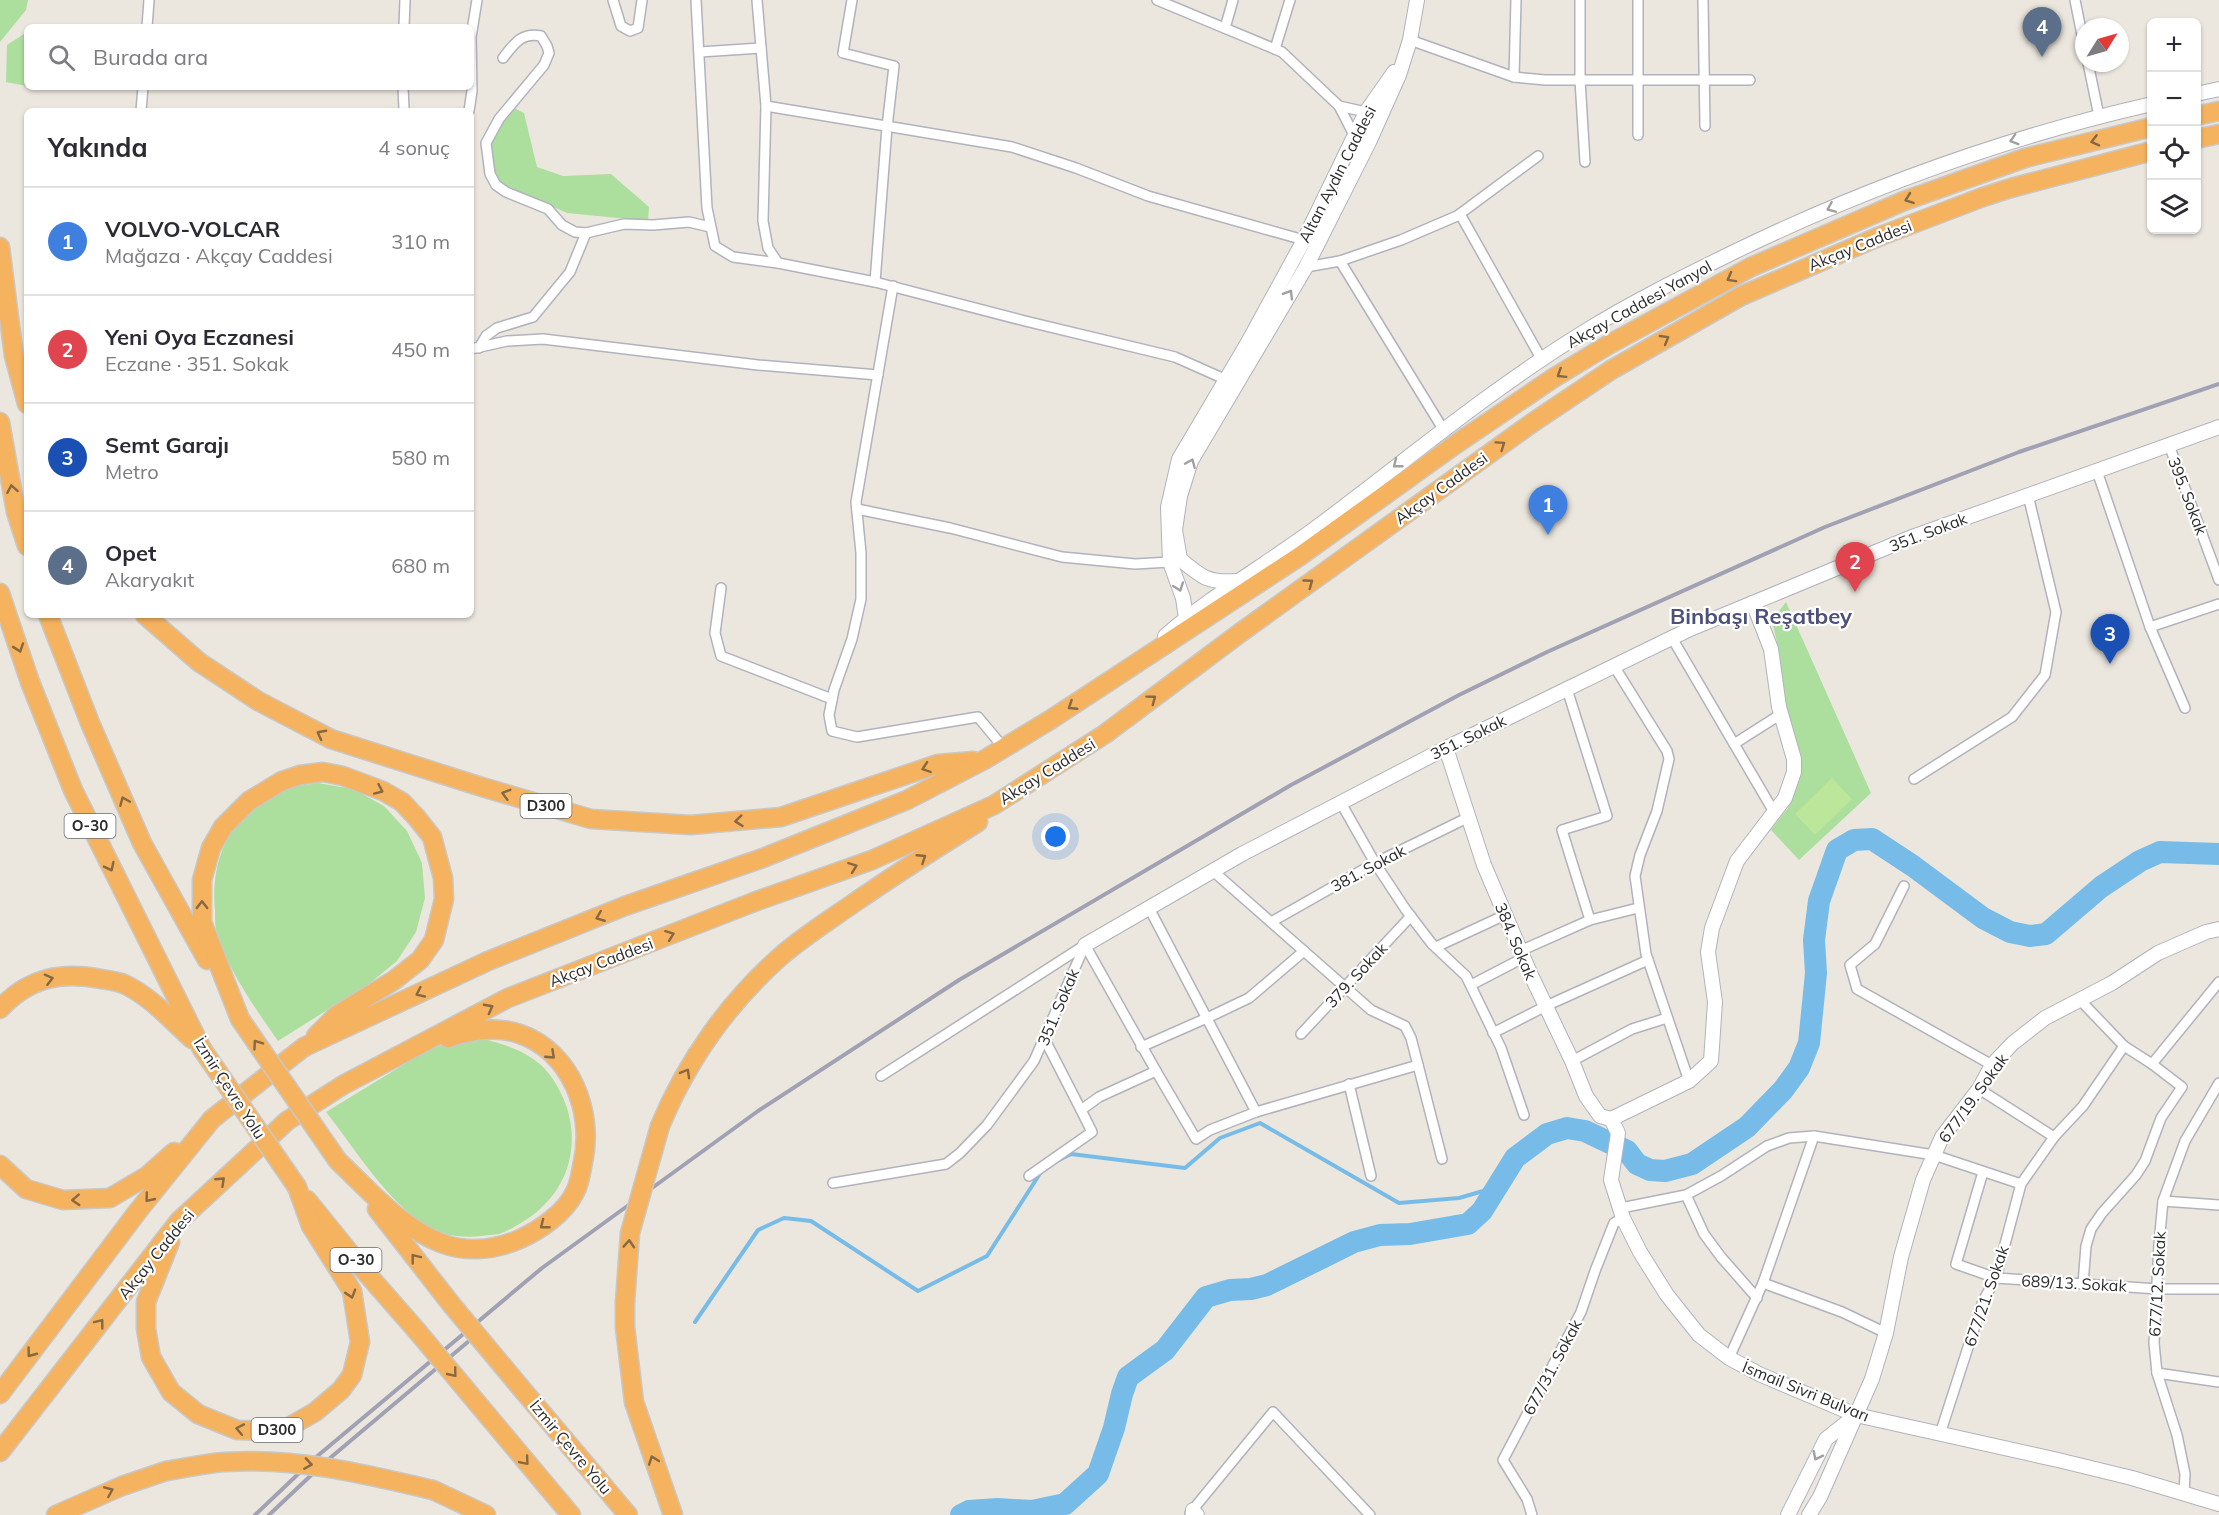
<!DOCTYPE html>
<html lang="tr">
<meta charset="utf-8">
<style>
:root{--surface:#fff;--page:#f7f7f7;--text:#2b2b33;--muted:#7c7c81;--line:#e1e1e2;--accent:#4752ef}
body{margin:0;font-family:Mulish,sans-serif;background:var(--page);color:var(--text)}
.controls{position:absolute;right:18px;top:18px;display:grid;overflow:hidden;border-radius:9px;box-shadow:0 2px 4px #0004}
.controls button{width:54px;height:54px;display:grid;place-items:center;padding:0;border:0;border-bottom:2px solid var(--line);background:var(--surface);color:var(--text);font:30px sans-serif}
.compass{position:absolute;left:2075px;top:18px;width:54px;height:54px;border-radius:50%;background:var(--surface);box-shadow:0 2px 4px #0004;rotate:53deg}
.you{position:absolute;left:1056px;top:837px;width:21px;height:21px;margin:-15px;border:4px solid #fff;border-radius:50%;background:#1a73e8;box-shadow:0 0 0 9px #1a73e833}
.badge{display:grid;place-items:center;width:39px;height:39px;border-radius:50%;background:var(--accent);color:#fff;font-size:20px;font-weight:700}
.pin{position:absolute;translate:-50% -50px;filter:drop-shadow(0 2px 3px #0008)}
.pin::after{content:'';position:absolute;top:32px;width:21px;height:18px;background:inherit;clip-path:polygon(0 0,100% 0,50% 100%)}
.list{margin:0;padding:0;list-style:none}
h2{display:flex;justify-content:space-between;align-items:center;height:78px;margin:0;padding:0 24px;font-size:26px}
h2 small{font-size:20px;font-weight:400;color:var(--muted)}
.list li{display:grid;grid-template-columns:39px 1fr auto;gap:18px;align-items:center;box-sizing:border-box;height:108px;padding:0 24px;border-top:2px solid var(--line)}
.list b{display:block;font-size:22px;white-space:nowrap}
.list p{margin:0;font-size:20px;white-space:nowrap;color:var(--muted)}
.list em{font-size:20px;font-style:normal;color:var(--muted)}
.icon{flex:none;width:33px;height:33px;fill:none;stroke:currentColor;stroke-width:2;stroke-linecap:round;stroke-linejoin:round}
.map{position:relative;flex:none;width:2219px;height:1515px;overflow:hidden}
.search{position:absolute;background:var(--surface);box-shadow:0 2px 4px #0004;left:24px;top:24px;width:450px;height:66px;display:flex;align-items:center;gap:15px;box-sizing:border-box;padding:0 21px;border-radius:9px;color:var(--muted);font-size:22px}
.panel{position:absolute;background:var(--surface);box-shadow:0 2px 4px #0004;left:24px;top:108px;width:450px;height:510px;border-radius:9px}
.map>svg:first-child{display:block}
</style>
<div class="map">
<svg width="2219" height="1515" viewBox="0 0 2219 1515">
<rect width="100%" height="100%" fill="#ece7de"/>
<g fill="#acdf9d">
<polygon points="0,0 28,0 26,10 0,42"/>
<polygon points="27,32 27,86 6,82 7,45"/>
<polygon points="512,107 524,113 537,167 563,176 611,174 649,207 648,221 567,213 497,182 490,143"/>
<polygon points="1786,602 1871,793 1799,860 1771,830 1788,808 1801,757 1784,703 1780,656 1772,620"/>
<path d="M318 783 353 789 384 806 407 831 422 863 425 898 416 932 397 961 370 983 278 1041C257 1011 228 970 217 934 215 927 215 919 215 911 210 857 231 812 283 790 293 786 307 785 318 783Z"/>
<path d="M484 1039C506 1045 523 1050 541 1065 553 1076 562 1093 567 1108 581 1153 564 1196 524 1221 516 1226 508 1231 499 1234 494 1235 487 1235 481 1236 464 1238 444 1236 428 1227 387 1202 356 1150 326 1112L421 1054 451 1041Z"/>
</g>
<polygon fill="#bce699" points="1832,778 1852,799 1815,835 1795,814"/>
<g fill="none" stroke-linecap="round" stroke-linejoin="round">
<g stroke="#77bce8" stroke-width="4">
<polyline points="1057,1161 1071,1154 1185,1168 1220,1138 1260,1123 1399,1203 1459,1198 1497,1187"/>
<polyline points="695,1322 758,1230 784,1218 811,1221 918,1291 987,1256 1041,1172"/>
</g>
<polyline stroke="#77bce8" stroke-width="22" points="961,1515 969,1511 998,1509 1032,1511 1065,1504 1098,1474 1114,1428 1122,1394 1128,1377 1165,1350 1206,1297 1230,1290 1251,1289 1267,1285 1354,1242 1380,1235 1410,1234 1468,1224 1482,1211 1515,1158 1547,1134 1567,1128 1585,1131 1627,1151 1637,1164 1650,1170 1665,1171 1692,1164 1747,1127 1783,1090 1799,1068 1809,1043 1816,973 1814,940 1819,901 1837,850 1854,840 1872,839 1913,866 1983,918 2010,932 2030,936 2046,934 2101,887 2140,861 2160,852 2219,854"/>
<defs>
<g id="street">
<polyline points="613,0 621,26 630,31 638,28 642,0"/>
<polyline points="696,0 707,208 715,246 733,257 778,263 875,282 1025,321 1175,357 1229,381"/>
<polyline points="757,0 766,106 1012,147 1076,168 1148,196 1304,240"/>
<polyline points="852,0 843,53 894,66 887,127 875,282"/>
<polyline points="1157,0 1282,52 1339,106 1354,135 1367,145"/>
<polyline points="1580,0 1580,80 1585,162"/>
<polyline points="1703,0 1705,126"/>
<polyline points="2075,0 2084,45"/>
<polyline points="147,27 149,0"/>
<polyline points="404,27 405,0"/>
<polyline points="1225,28 1233,0"/>
<polyline points="1410,40 1514,77 1545,80 1750,80"/>
<polyline points="1275,49 1290,0"/>
<polyline points="700,52 761,48"/>
<path d="M503 58C514 44 521 32 541 36L547 46 549 53 544 65 499 119 486 143 490 174 496 185 506 192 548 209 562 225 575 232 586 233 624 224 653 225 689 222 710 227"/>
<polyline points="2088,63 2099,116"/>
<polyline points="1514,77 1516,0"/>
<polyline points="403,87 404,109"/>
<polyline points="766,106 763,221 768,248 778,263"/>
<polyline points="1339,106 1366,112 1379,121"/>
<polyline points="141,111 143,87"/>
<polyline points="469,111 472,91 471,37 477,0"/>
<polyline points="1638,135 1638,0"/>
<polyline points="1460,214 1542,360"/>
<polyline points="1340,261 1443,429"/>
<polyline points="1306,267 1340,261 1401,240 1457,216 1538,156"/>
<polyline points="893,286 856,502 861,553 861,599 852,639 834,690 829,715 832,731 857,737 978,717 1003,747"/>
<polyline points="479,348 486,336 497,328 533,317 570,272 586,233"/>
<polyline points="471,349 507,341 543,339 758,365 878,375"/>
<polyline points="2169,445 2219,580"/>
<polyline points="2097,471 2150,627 2219,604"/>
<polyline points="857,509 950,528 1062,557 1135,564 1170,562"/>
<polyline points="721,588 715,633 721,656 832,699"/>
<polyline points="2150,627 2185,708"/>
<polyline points="1672,638 1774,812"/>
<polyline points="1614,666 1667,751 1669,759 1657,811 1640,855 1635,876 1646,954 1689,1081"/>
<polyline points="1567,689 1607,816 1562,830 1590,920"/>
<polyline points="1734,744 1781,714"/>
<polyline points="1914,779 2012,717 2045,675 2056,612 2028,495"/>
<polyline points="1341,803 1375,863 1406,910 1432,944 1466,976 1501,1048 1524,1115"/>
<polyline points="1213,871 1371,1010 1405,1026 1411,1038 1418,1065 1442,1159"/>
<polyline points="1904,886 1875,944 1850,965 1857,989 1992,1065"/>
<polyline points="1149,908 1256,1112"/>
<polyline points="1271,922 1375,863 1467,818"/>
<polyline points="1085,945 1156,1071"/>
<polyline points="1436,947 1505,915"/>
<polyline points="1520,951 1590,920 1638,908"/>
<polyline points="1471,985 1523,958"/>
<polyline points="2080,1000 2124,1046 2152,1064 2182,1087 2161,1118 2145,1161 2136,1175 2102,1213 2091,1229 2086,1246 2083,1284"/>
<polyline points="1493,1033 1546,1006 1648,960"/>
<polyline points="1301,1034 1411,916"/>
<polyline points="1045,1040 1081,1110 1099,1097 1156,1071 1196,1139 1210,1130 1256,1112 1418,1065"/>
<polyline points="1141,1047 1207,1018 1249,998 1304,951"/>
<polyline points="1572,1061 1632,1029 1667,1018"/>
<polyline points="2152,1064 2219,982"/>
<polyline points="881,1076 1085,945"/>
<polyline points="1349,1084 1371,1176"/>
<polyline points="1979,1089 2054,1137"/>
<polyline points="1983,1172 1956,1264 1996,1278 2158,1289 2219,1289"/>
<polyline points="1029,1176 1092,1132 1081,1110"/>
<polyline points="833,1183 946,1164 960,1153 987,1125 1034,1061 1085,945"/>
<polyline points="1686,1195 1704,1234 1721,1257 1757,1298"/>
<polyline points="2163,1201 2219,1205"/>
<polyline points="1621,1208 1686,1195 1721,1176 1767,1146 1789,1138 1814,1136 1934,1155 2021,1184"/>
<polyline points="1763,1283 1842,1312 1886,1333"/>
<polyline points="1729,1358 1763,1283 1814,1136"/>
<polyline points="2157,1373 2219,1382"/>
<polyline points="1940,1434 1983,1301 1996,1278 2021,1184 2054,1137 2083,1106 2124,1046"/>
<polyline points="2184,1495 2185,1474 2177,1435 2157,1373 2154,1343 2159,1244 2163,1201 2185,1141 2219,1083"/>
<polyline points="1190,1513 1273,1412 1370,1515"/>
<polyline points="1532,1515 1527,1499 1503,1460 1581,1312 1595,1271 1614,1223 1623,1218"/>
</g>
<g id="secondary">
<polyline points="2196,94 2219,89"/>
<path d="M1237 581C1208 583 1203 578 1180 559L1175 530 1180 496 1191 461 1306 267 1370 140 1399 75 1410 40 1417 0"/>
<polyline points="1753,603 1771,649 1779,707 1794,759 1794,772 1785,798 1737,861 1712,928 1708,952 1715,1002 1711,1061 1689,1081 1611,1119 1618,1133 1611,1180 1623,1218 1640,1252 1667,1295 1699,1335 1729,1358 1759,1374 1856,1415 2058,1460 2132,1478 2219,1504"/>
<polyline points="1186,618 1183,598 1170,562 1168,507 1179,459 1247,344 1304,240 1366,112 1394,72"/>
<path d="M1165 636C1211 596 1264 566 1313 530 1403 463 1488 391 1584 332 1632 302 1683 277 1734 252 1868 187 2007 137 2152 104"/>
<polyline points="1446,748 1484,865 1530,973 1572,1061 1586,1096 1600,1116 1611,1119"/>
<polyline points="1085,945 1242,854 1446,748 1690,629 1912,537 2219,427"/>
<polyline points="1193,1510 1197,1515"/>
<polyline points="1788,1515 1826,1439 1855,1416"/>
<polyline points="1809,1515 1820,1497 1872,1379 1886,1333 1901,1257 1923,1180 1942,1137 1979,1089 1992,1065 2013,1043 2045,1018 2112,983 2158,953 2206,932 2219,929"/>
</g>
<g id="highway">
<polyline points="2196,116 2219,111"/>
<polyline points="2196,139 2219,134"/>
<polyline points="0,247 14,356 27,404"/>
<polyline points="0,422 16,512 27,546"/>
<polyline points="0,593 30,682 73,790 202,1049"/>
<polyline points="48,615 90,723 142,843 207,960"/>
<polyline points="145,615 199,662 258,701 331,739 482,787 591,819 691,825 781,817 938,764 973,761"/>
<path d="M0 1009C28 978 61 971 101 979 108 980 117 981 124 984 150 996 171 1020 192 1039"/>
<polyline points="240,1019 202,922 202,880 211,848 223,827 249,801 282,781 300,775 323,772 343,776 383,791 402,802 417,818 432,837 443,878 444,899 434,940 420,960 393,981 337,1015 316,1036"/>
<path d="M660 1126C687 1061 729 1002 781 956 803 937 828 921 851 905 893 876 935 849 978 822"/>
<path d="M338 1161C370 1191 400 1227 441 1243 467 1253 495 1250 520 1239 540 1230 565 1213 575 1192 580 1183 581 1171 583 1162 594 1112 571 1052 520 1034 497 1026 471 1030 448 1038"/>
<polyline points="0,1165 26,1189 63,1200 110,1198 147,1176 174,1152"/>
<polyline points="307,1200 362,1268 417,1331"/>
<polyline points="377,1209 451,1304"/>
<polyline points="170,1242 146,1302 146,1329 151,1357 171,1392 198,1414 237,1430 274,1431 287,1428 315,1412 341,1390 352,1375 360,1342 352,1291 311,1226 297,1187"/>
<polyline points="625,1302 625,1327 634,1402 673,1515"/>
<polyline points="521,1388 628,1515"/>
<polyline points="0,1394 138,1211 212,1119 304,1047 488,961 625,906 763,858 907,800 984,760 1050,720 1300,556 1456,444 1555,377 1608,345 1751,267 1904,201 2025,158 2152,127"/>
<polyline points="488,1416 571,1515"/>
<polyline points="0,1452 179,1221 287,1121 343,1085 508,998 754,902 872,860 994,805 1105,734 1240,633 1532,423 1611,370 1741,296 1878,237 1983,197 2011,188 2152,151"/>
<polyline points="433,1490 486,1515"/>
<polyline points="56,1515 122,1486 166,1471"/>
</g>
</defs>
<use href="#street" stroke="#b1b2bd" stroke-width="12"/>
<use href="#secondary" stroke="#b1b2bd" stroke-width="16"/>
<use href="#highway" stroke="#c8c8c8" stroke-width="21"/>
<use href="#street" stroke="#fff" stroke-width="9"/>
<use href="#secondary" stroke="#fff" stroke-width="14"/>
<use href="#highway" stroke="#f5b25f" stroke-width="18"/>
<g stroke="#a1a1b4" stroke-width="4">
<polyline points="255,1515 315,1458 542,1268 758,1111 959,980 1291,785 1459,695 1547,652 1825,527 2019,452 2219,384"/>
<polyline points="269,1515 323,1464 482,1330"/>
</g>
<defs>
<g id="highway-bridge">
<polyline points="240,1019 338,1161"/>
<polyline points="202,1049 297,1187"/>
<polyline points="625,1302 630,1233 660,1126"/>
<polyline points="451,1304 521,1388"/>
<polyline points="417,1331 488,1416"/>
<path d="M166 1471C186 1468 206 1463 225 1462 296 1457 365 1474 433 1490"/>
</g>
</defs>
<use href="#highway-bridge" stroke="#c8c8c8" stroke-width="21" stroke-linecap="butt"/>
<use href="#highway-bridge" stroke="#f5b25f" stroke-width="18"/>
</g>
<defs><path id="oneway-chevron" d="M-2-3.5L2.5 0L-2 3.5" fill="none" stroke-width="1.6" stroke-linecap="round" stroke-linejoin="round" transform="scale(1.5)"/></defs>
<g stroke="#a0a0a0">
<use href="#oneway-chevron" transform="translate(2014 140) rotate(163)"/>
<use href="#oneway-chevron" transform="translate(1831 208) rotate(157)"/>
<use href="#oneway-chevron" transform="translate(1289 294) rotate(-59)"/>
<use href="#oneway-chevron" transform="translate(1191 463) rotate(-67)"/>
<use href="#oneway-chevron" transform="translate(1397 464) rotate(142)"/>
<use href="#oneway-chevron" transform="translate(1179 587) rotate(70)"/>
<use href="#oneway-chevron" transform="translate(1817 1456) rotate(117)"/>
</g>
<g stroke="#866842">
<use href="#oneway-chevron" transform="translate(2095 141) rotate(166)"/>
<use href="#oneway-chevron" transform="translate(1909 199) rotate(160)"/>
<use href="#oneway-chevron" transform="translate(1731 278) rotate(151)"/>
<use href="#oneway-chevron" transform="translate(1665 339) rotate(-30)"/>
<use href="#oneway-chevron" transform="translate(1561 374) rotate(148)"/>
<use href="#oneway-chevron" transform="translate(1501 445) rotate(-35)"/>
<use href="#oneway-chevron" transform="translate(12 489) rotate(-100)"/>
<use href="#oneway-chevron" transform="translate(1309 583) rotate(-36)"/>
<use href="#oneway-chevron" transform="translate(19 648) rotate(71)"/>
<use href="#oneway-chevron" transform="translate(1152 699) rotate(-37)"/>
<use href="#oneway-chevron" transform="translate(1072 706) rotate(147)"/>
<use href="#oneway-chevron" transform="translate(321 734) rotate(-152)"/>
<use href="#oneway-chevron" transform="translate(926 768) rotate(161)"/>
<use href="#oneway-chevron" transform="translate(379 790) rotate(24)"/>
<use href="#oneway-chevron" transform="translate(506 794) rotate(-164)"/>
<use href="#oneway-chevron" transform="translate(124 801) rotate(-113)"/>
<use href="#oneway-chevron" transform="translate(739 821) rotate(174)"/>
<use href="#oneway-chevron" transform="translate(922 858) rotate(-33)"/>
<use href="#oneway-chevron" transform="translate(110 867) rotate(64)"/>
<use href="#oneway-chevron" transform="translate(853 867) rotate(-20)"/>
<use href="#oneway-chevron" transform="translate(202 905) rotate(-90)"/>
<use href="#oneway-chevron" transform="translate(600 917) rotate(158)"/>
<use href="#oneway-chevron" transform="translate(670 935) rotate(-21)"/>
<use href="#oneway-chevron" transform="translate(49 979) rotate(-14)"/>
<use href="#oneway-chevron" transform="translate(420 993) rotate(155)"/>
<use href="#oneway-chevron" transform="translate(489 1008) rotate(-28)"/>
<use href="#oneway-chevron" transform="translate(257 1044) rotate(-125)"/>
<use href="#oneway-chevron" transform="translate(551 1055) rotate(43)"/>
<use href="#oneway-chevron" transform="translate(686 1073) rotate(-60)"/>
<use href="#oneway-chevron" transform="translate(221 1181) rotate(-43)"/>
<use href="#oneway-chevron" transform="translate(149 1198) rotate(129)"/>
<use href="#oneway-chevron" transform="translate(76 1200) rotate(177)"/>
<use href="#oneway-chevron" transform="translate(544 1225) rotate(142)"/>
<use href="#oneway-chevron" transform="translate(629 1244) rotate(-86)"/>
<use href="#oneway-chevron" transform="translate(415 1258) rotate(-128)"/>
<use href="#oneway-chevron" transform="translate(351 1294) rotate(73)"/>
<use href="#oneway-chevron" transform="translate(100 1323) rotate(-52)"/>
<use href="#oneway-chevron" transform="translate(31 1353) rotate(127)"/>
<use href="#oneway-chevron" transform="translate(453 1373) rotate(51)"/>
<use href="#oneway-chevron" transform="translate(240 1429) rotate(-169)"/>
<use href="#oneway-chevron" transform="translate(653 1460) rotate(-110)"/>
<use href="#oneway-chevron" transform="translate(525 1461) rotate(50)"/>
<use href="#oneway-chevron" transform="translate(308 1464) rotate(9)"/>
<use href="#oneway-chevron" transform="translate(109 1491) rotate(-23)"/>
</g>
<g text-anchor="middle" stroke-width="4.5" stroke-linejoin="round" paint-order="stroke">
<g fill="#fff" stroke="#6b6b6b" stroke-width="1.5">
<rect x="520.5" y="794" width="51" height="24" rx="4.5"/>
<rect x="64.5" y="814" width="51" height="24" rx="4.5"/>
<rect x="330.5" y="1248" width="51" height="24" rx="4.5"/>
<rect x="251.5" y="1418" width="51" height="24" rx="4.5"/>
</g>
<g font-size="15" font-weight="bold" fill="#2b2b2b">
<text x="546" y="811">D300</text>
<text x="90" y="831">O-30</text>
<text x="356" y="1265">O-30</text>
<text x="277" y="1435">D300</text>
</g>
<g font-size="16" fill="#2b2b2b" stroke="#fff">
<text transform="translate(1337 174) rotate(-63)" y="6">Altan Aydın Caddesi</text>
<text transform="translate(1860 245) rotate(-22)" y="6">Akçay Caddesi</text>
<text transform="translate(1639 304) rotate(-29)" y="6">Akçay Caddesi Yanyol</text>
<text transform="translate(1441 488) rotate(-36)" y="6">Akçay Caddesi</text>
<text transform="translate(2188 496) rotate(69)" y="6">395. Sokak</text>
<text transform="translate(1928 532) rotate(-21)" y="6">351. Sokak</text>
<text transform="translate(1468 737) rotate(-26)" y="6">351. Sokak</text>
<text transform="translate(1047 771) rotate(-32)" y="6">Akçay Caddesi</text>
<text transform="translate(1368 868) rotate(-28)" y="6">381. Sokak</text>
<text transform="translate(1516 941) rotate(67)" y="6">384. Sokak</text>
<text transform="translate(601 962) rotate(-21)" y="6">Akçay Caddesi</text>
<text transform="translate(1356 975) rotate(-47)" y="6">379. Sokak</text>
<text transform="translate(1058 1007) rotate(-67)" y="6">351. Sokak</text>
<text transform="translate(230 1088) rotate(57)" y="6">İzmir Çevre Yolu</text>
<text transform="translate(1973 1098) rotate(-54)" y="6">677/19. Sokak</text>
<text transform="translate(156 1254) rotate(-51)" y="6">Akçay Caddesi</text>
<text transform="translate(2074 1283) rotate(3)" y="6">689/13. Sokak</text>
<text transform="translate(2157 1284) rotate(-87)" y="6">677/12. Sokak</text>
<text transform="translate(1986 1296) rotate(-71)" y="6">677/21. Sokak</text>
<text transform="translate(1552 1367) rotate(-62)" y="6">677/31. Sokak</text>
<text transform="translate(1806 1391) rotate(22)" y="6">İsmail Sivri Bulvarı</text>
<text transform="translate(571 1447) rotate(50)" y="6">İzmir Çevre Yolu</text>
</g>
<g font-size="22" font-weight="bold" fill="#4d5079" stroke="#fff">
<text x="1761" y="624">Binbaşı Reşatbey</text>
</g>
</g>
</svg>
<div class="controls">
<button>+</button>
<button>−</button>
<button><svg class="icon" aria-label="locate" viewBox="0 0 24 24"><circle cx="12" cy="12" r="6"/><path d="M12 2v4M12 18v4M2 12h4M18 12h4"/></svg></button>
<button><svg class="icon" aria-label="layers" viewBox="0 0 24 24"><path d="M12 4l9 5-9 5-9-5zM3 14l9 5 9-5"/></svg></button>
</div>
<svg class="compass" viewBox="-18 -18 36 36"><path d="M0-13l5 13h-10z" fill="#e53935"/><path d="M0 13l5-13h-10z" fill="#7c7c81"/></svg>
<div class="you"></div>
<div class="pin badge" style="left:1548px;top:535px;background:#3f7fe0">1</div>
<div class="pin badge" style="left:1855px;top:592px;background:#e0444e">2</div>
<div class="pin badge" style="left:2110px;top:664px;background:#1a4fb4">3</div>
<div class="pin badge" style="left:2042px;top:57px;background:#5c6f8a">4</div>
<div class="search"><svg class="icon" aria-label="search" viewBox="0 0 24 24"><circle cx="10" cy="10" r="6"/><path d="M15 15l6 6"/></svg>Burada ara</div>
<section class="panel">
<h2>Yakında<small>4 sonuç</small></h2>
<ul class="list">
<li><span class="badge" style="background:#3f7fe0">1</span><div><b>VOLVO-VOLCAR</b><p>Mağaza · Akçay Caddesi</p></div><em>310 m</em></li>
<li><span class="badge" style="background:#e0444e">2</span><div><b>Yeni Oya Eczanesi</b><p>Eczane · 351. Sokak</p></div><em>450 m</em></li>
<li><span class="badge" style="background:#1a4fb4">3</span><div><b>Semt Garajı</b><p>Metro</p></div><em>580 m</em></li>
<li><span class="badge" style="background:#5c6f8a">4</span><div><b>Opet</b><p>Akaryakıt</p></div><em>680 m</em></li>
</ul>
</section>
</div>
